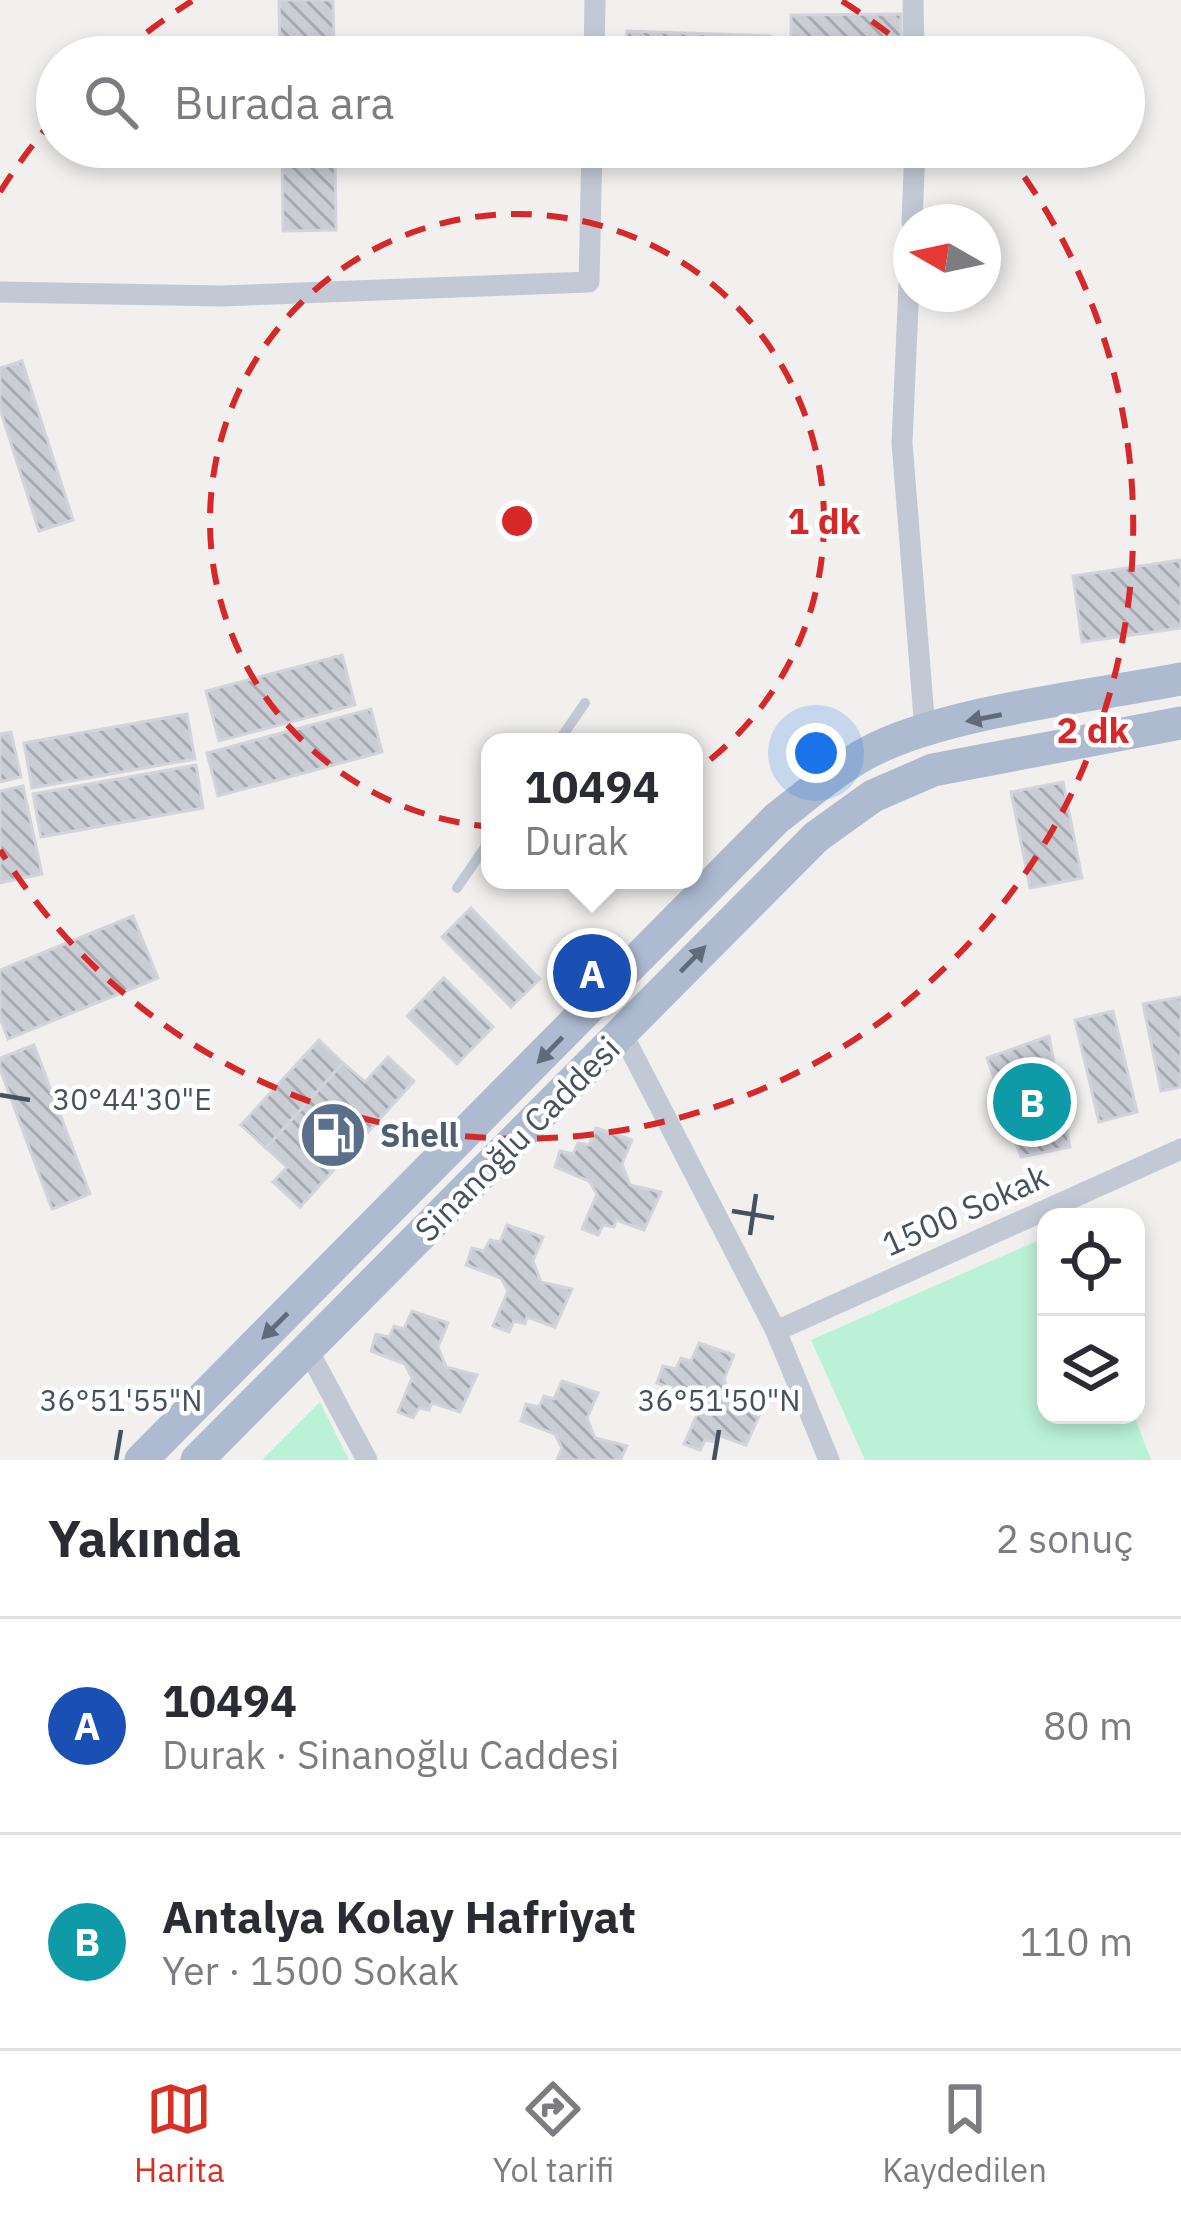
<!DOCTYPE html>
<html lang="tr">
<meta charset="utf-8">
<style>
:root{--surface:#fff;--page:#f7f7f7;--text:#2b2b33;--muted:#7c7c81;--line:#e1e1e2;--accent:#d93025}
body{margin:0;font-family:"IBM Plex Sans",sans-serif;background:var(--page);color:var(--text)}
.controls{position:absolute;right:36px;bottom:36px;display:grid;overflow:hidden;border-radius:24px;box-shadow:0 6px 18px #0003}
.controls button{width:108px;height:108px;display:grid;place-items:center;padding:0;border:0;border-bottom:3px solid var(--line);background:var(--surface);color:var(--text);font:60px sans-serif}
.compass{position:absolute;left:893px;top:204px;width:108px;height:108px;border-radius:50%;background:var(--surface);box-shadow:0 6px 18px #0003;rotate:279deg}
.you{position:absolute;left:816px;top:753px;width:42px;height:42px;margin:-30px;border:9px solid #fff;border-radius:50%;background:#1a73e8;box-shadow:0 0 0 18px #1a73e833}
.badge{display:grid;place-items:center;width:78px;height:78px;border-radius:50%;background:var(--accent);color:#fff;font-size:39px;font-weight:700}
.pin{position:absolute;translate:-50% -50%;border:6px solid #fff;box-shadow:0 3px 12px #0006}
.popup{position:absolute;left:481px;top:733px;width:222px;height:156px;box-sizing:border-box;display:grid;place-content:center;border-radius:24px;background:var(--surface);filter:drop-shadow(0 3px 9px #0005);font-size:39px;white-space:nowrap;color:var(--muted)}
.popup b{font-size:45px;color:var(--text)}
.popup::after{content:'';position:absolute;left:50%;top:100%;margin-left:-24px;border:24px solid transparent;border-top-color:var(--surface)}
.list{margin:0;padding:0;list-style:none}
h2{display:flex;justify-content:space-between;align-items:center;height:156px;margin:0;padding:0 48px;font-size:51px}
h2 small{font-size:39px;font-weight:400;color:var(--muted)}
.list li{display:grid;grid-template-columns:78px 1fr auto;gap:36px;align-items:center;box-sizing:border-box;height:216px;padding:0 48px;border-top:3px solid var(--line)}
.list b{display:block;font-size:45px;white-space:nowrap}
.list p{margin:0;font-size:39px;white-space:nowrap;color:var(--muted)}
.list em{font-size:39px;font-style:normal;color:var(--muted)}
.icon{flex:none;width:66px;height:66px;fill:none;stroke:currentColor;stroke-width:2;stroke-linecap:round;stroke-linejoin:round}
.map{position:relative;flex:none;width:1181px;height:1460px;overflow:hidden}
.search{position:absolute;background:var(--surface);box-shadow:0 6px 18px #0003;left:36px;right:36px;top:36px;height:132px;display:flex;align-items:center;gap:30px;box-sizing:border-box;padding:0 42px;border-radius:66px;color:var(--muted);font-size:45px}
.sheet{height:588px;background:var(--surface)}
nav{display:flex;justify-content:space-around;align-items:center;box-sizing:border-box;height:168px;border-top:3px solid var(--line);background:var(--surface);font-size:33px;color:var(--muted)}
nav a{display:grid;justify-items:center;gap:6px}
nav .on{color:var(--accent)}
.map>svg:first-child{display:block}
</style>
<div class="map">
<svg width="1181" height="1460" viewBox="0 0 1181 1460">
<defs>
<pattern id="building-back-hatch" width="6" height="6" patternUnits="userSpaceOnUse" patternTransform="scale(3)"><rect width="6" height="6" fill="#cbcdd5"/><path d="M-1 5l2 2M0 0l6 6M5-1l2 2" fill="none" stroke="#a7a9b0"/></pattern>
</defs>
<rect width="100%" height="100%" fill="#f2efef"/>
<g fill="#bbf2d7">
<polygon points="1046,1237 1046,1415 1134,1415 1151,1460 865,1460 811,1340"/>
<polygon points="320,1402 349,1460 262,1460"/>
</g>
<g fill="url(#building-back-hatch)" stroke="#d3d4db" stroke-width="3">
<polygon points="279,0 333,0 334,57 280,57"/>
<polygon points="901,14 901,57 791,57 791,15"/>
<polygon points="627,31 770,36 769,57 626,54"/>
<polygon points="282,147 335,147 336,230 283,231"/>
<polygon points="22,361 73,520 39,531 0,409 0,368"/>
<polygon points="1181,560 1181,628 1082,642 1073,576"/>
<polygon points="342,655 355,705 219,741 206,691"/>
<polygon points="371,709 382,752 218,796 207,753"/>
<polygon points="187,714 195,759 32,788 24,743"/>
<polygon points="11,732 21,777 0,782 0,734"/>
<polygon points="196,765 203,808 41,837 33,794"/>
<polygon points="1063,782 1082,878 1030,888 1011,792"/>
<polygon points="23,786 42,874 0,883 0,791"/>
<polygon points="471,908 540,979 511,1007 442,937"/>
<polygon points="133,916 158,978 8,1039 0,1018 0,970"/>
<polygon points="444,978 493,1027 457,1064 407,1016"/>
<polygon points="1181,997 1181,1087 1161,1091 1143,1004"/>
<polygon points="1113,1011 1137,1112 1099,1122 1075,1020"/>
<polygon points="1049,1036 1070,1147 1021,1157 987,1058"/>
<polygon points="319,1040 343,1063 266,1148 241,1125"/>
<polygon points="34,1045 90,1194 52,1209 0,1069 0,1058"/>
<polygon points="388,1057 414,1081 300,1207 273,1182 287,1167 266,1148 343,1063 365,1082"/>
<polygon points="596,1128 632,1140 622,1164 630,1185 661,1192 644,1230 616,1220 614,1227 603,1225 598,1235 582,1229 597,1194 589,1181 555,1167 560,1151 573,1154 578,1143 589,1145"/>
<polygon points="507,1225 543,1237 533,1261 541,1282 572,1289 555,1327 527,1317 525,1324 514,1321 509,1332 493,1326 508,1291 501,1278 466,1265 472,1248 484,1251 490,1240 500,1242"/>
<polygon points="412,1311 448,1323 438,1347 446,1367 477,1375 460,1412 432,1403 429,1410 419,1408 413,1418 398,1412 412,1378 405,1364 371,1351 376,1334 389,1337 394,1326 404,1329"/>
<polygon points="699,1343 734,1355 724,1379 732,1400 763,1407 746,1445 718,1435 716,1442 705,1440 700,1450 684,1444 699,1410 692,1396 657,1383 663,1366 676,1369 681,1358 691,1361"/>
<polygon points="562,1381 598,1393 587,1418 595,1438 627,1446 620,1460 557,1460 562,1448 555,1434 521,1421 526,1404 539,1407 544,1396 554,1399"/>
</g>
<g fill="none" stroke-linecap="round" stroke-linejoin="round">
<g stroke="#c2c9d5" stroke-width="10">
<polyline points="558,742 585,703"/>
<polyline points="457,888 490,840"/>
</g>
<g stroke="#c2c9d5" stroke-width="21">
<polyline points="913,0 914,57"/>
<polyline points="594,57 595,0"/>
<polyline points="912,222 915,147"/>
<polyline points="911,238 902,443 925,730"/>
<polyline points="0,292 222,296 589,282 592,147"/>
<polyline points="622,1033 776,1331 829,1460"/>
<polyline points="776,1331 1181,1149"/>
<polyline points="308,1350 367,1460"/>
</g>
<g stroke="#adbad0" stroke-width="33">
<path d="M141 1460 777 818C806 796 835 770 867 753 942 712 1093 696 1181 679"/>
<polyline points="197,1460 816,837 873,796 933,770 1181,723"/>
</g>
</g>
<defs><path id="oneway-solid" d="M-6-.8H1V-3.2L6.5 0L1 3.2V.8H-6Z" transform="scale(3)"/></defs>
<g fill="#606a7a">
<use href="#oneway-solid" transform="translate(984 718) rotate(169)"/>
<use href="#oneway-solid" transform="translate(693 959) rotate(-46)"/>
<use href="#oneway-solid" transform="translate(550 1050) rotate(134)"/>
<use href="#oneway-solid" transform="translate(275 1326) rotate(135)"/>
</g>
<path fill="none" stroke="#46505e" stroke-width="4.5" d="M0 1095 30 1100M732 1211 774 1218M750 1235 756 1194M116 1460 121 1430M714 1460 719 1430"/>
<g fill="none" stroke="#d62828" stroke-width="6" stroke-dasharray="21 15">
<circle cx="517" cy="521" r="307"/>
<path d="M0 192A613 613 0 0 1 54 119M119 55A613 613 0 0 1 192 1M842 1A613 613 0 0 1 915 55M1003 148A613 613 0 1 1 0 850"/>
</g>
<defs>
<symbol id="fuel-disc" viewBox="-11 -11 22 22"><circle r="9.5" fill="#5c6f8a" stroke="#fff"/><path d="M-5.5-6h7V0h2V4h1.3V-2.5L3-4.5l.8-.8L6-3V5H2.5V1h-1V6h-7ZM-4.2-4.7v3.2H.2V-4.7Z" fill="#fff"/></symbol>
</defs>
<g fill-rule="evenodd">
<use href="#fuel-disc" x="295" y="1097" width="76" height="76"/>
</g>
<g text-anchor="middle" stroke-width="9" stroke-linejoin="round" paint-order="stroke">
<g font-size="33" font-weight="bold" fill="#4e5e75" stroke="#fff" text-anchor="start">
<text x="380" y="1147">Shell</text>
</g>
<g font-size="33" fill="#46505e" stroke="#fff">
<text transform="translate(517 1139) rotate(-45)" y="12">Si̇nanoğlu Caddesi</text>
<text transform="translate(965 1210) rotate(-24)" y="12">1500 Sokak</text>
</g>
</g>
<g font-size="30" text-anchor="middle" fill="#46505e" stroke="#fff" stroke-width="9" stroke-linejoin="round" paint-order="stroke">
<text x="132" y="1110">30°44'30"E</text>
<text x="121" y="1411">36°51'55"N</text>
<text x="719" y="1411">36°51'50"N</text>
</g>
<circle cx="517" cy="521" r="18" fill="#d62828" stroke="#fff" stroke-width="6"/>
<g font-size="36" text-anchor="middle" font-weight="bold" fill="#d62828" stroke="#fff" stroke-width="9" stroke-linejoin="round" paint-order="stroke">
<text x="824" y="534">1 dk</text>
<text x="1093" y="743">2 dk</text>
</g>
</svg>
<div class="controls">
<button><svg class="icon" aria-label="locate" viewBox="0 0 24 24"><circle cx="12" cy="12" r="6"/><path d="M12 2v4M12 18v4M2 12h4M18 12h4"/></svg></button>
<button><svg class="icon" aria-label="layers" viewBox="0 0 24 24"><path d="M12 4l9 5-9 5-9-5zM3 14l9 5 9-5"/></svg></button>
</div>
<svg class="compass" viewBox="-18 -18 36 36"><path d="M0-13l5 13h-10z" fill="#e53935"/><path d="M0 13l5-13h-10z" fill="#7c7c81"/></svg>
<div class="you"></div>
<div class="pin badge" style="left:592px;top:973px;background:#1a4fb4">A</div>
<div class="popup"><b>10494</b>Durak</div>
<div class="pin badge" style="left:1032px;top:1102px;background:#0f9aa8">B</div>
<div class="search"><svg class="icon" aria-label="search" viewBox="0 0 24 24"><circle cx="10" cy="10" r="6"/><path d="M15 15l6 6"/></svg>Burada ara</div>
</div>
<section class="sheet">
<h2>Yakında<small>2 sonuç</small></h2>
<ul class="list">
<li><span class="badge" style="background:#1a4fb4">A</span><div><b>10494</b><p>Durak · Si̇nanoğlu Caddesi</p></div><em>80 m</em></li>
<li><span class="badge" style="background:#0f9aa8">B</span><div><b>Antalya Kolay Hafriyat</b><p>Yer · 1500 Sokak</p></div><em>110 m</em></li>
</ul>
</section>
<nav>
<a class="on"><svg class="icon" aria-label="map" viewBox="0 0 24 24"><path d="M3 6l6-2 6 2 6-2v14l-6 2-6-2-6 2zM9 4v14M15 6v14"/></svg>Harita</a>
<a><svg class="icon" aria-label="directions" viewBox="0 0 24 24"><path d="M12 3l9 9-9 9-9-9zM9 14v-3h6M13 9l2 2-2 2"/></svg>Yol tarifi</a>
<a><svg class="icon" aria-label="saved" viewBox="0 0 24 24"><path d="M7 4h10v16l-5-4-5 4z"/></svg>Kaydedilen</a>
</nav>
